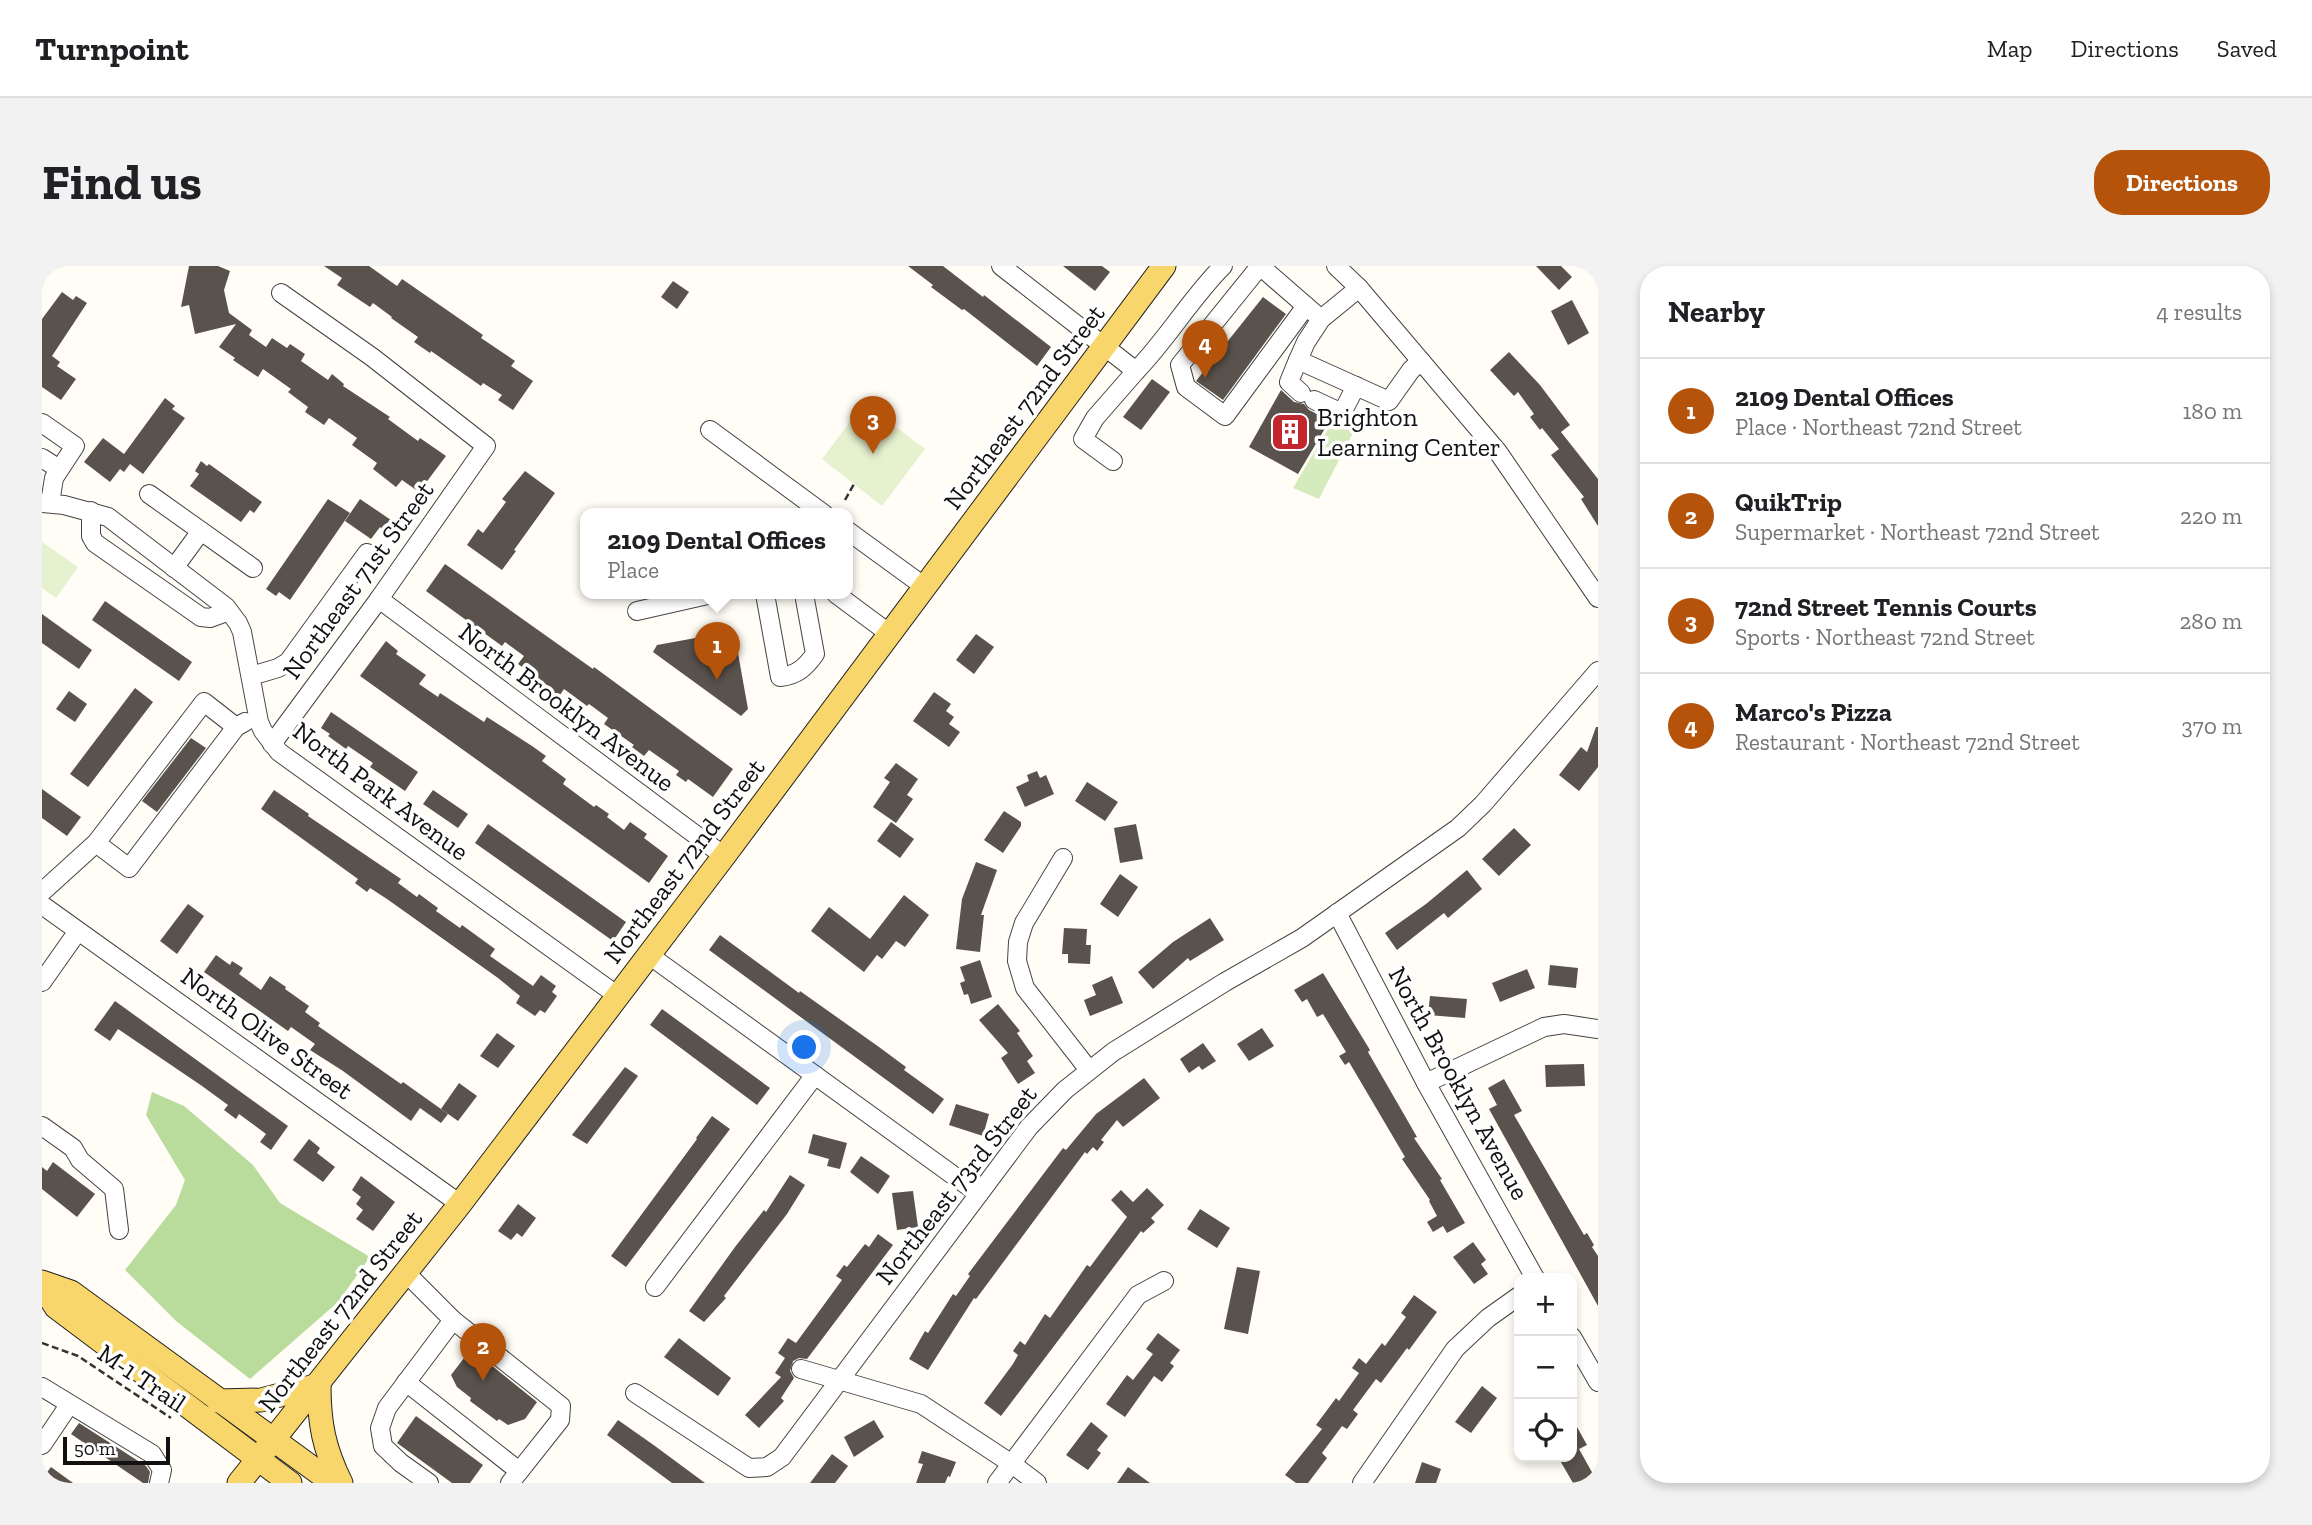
<!DOCTYPE html>
<meta charset="utf-8">
<style>
:root{--surface:#fff;--page:#f2f2f2;--text:#202124;--muted:#757577;--line:#e0e0e0;--accent:#b45309}
body{margin:0;font-family:"Zilla Slab",serif;background:var(--page);color:var(--text)}
.controls{position:absolute;right:21px;bottom:21px;display:grid;overflow:hidden;border-radius:14px;box-shadow:0 4px 10px #0003}
.controls button{width:63px;height:63px;display:grid;place-items:center;padding:0;border:0;border-bottom:2px solid var(--line);background:var(--surface);color:var(--text);font:35px sans-serif}
.scale{position:absolute;left:21px;bottom:18px;width:107px;box-sizing:border-box;padding-left:7px;border:4px solid #111;border-top:0;font-size:19px;line-height:24px;white-space:nowrap;color:#111;-webkit-text-stroke:5px #fff;paint-order:stroke}
.you{position:absolute;left:763px;top:782px;width:24px;height:24px;margin:-18px;border:5px solid #fff;border-radius:50%;background:#1a73e8;box-shadow:0 0 0 10px #1a73e833}
.badge{display:grid;place-items:center;width:46px;height:46px;border-radius:50%;background:var(--accent);color:#fff;font-size:23px;font-weight:700}
.pin{position:absolute;translate:-50% -58px;filter:drop-shadow(0 2px 4px #0008)}
.pin::after{content:'';position:absolute;top:37px;width:24px;height:21px;background:inherit;clip-path:polygon(0 0,100% 0,50% 100%)}
.popup{position:absolute;left:538px;top:242px;width:273px;height:91px;box-sizing:border-box;display:grid;place-content:center;border-radius:14px;background:var(--surface);filter:drop-shadow(0 2px 5px #0005);font-size:23px;white-space:nowrap;color:var(--muted)}
.popup b{font-size:26px;color:var(--text)}
.popup::after{content:'';position:absolute;left:50%;top:100%;margin-left:-14px;border:14px solid transparent;border-top-color:var(--surface)}
.list{margin:0;padding:0;list-style:none}
h2{display:flex;justify-content:space-between;align-items:center;height:91px;margin:0;padding:0 28px;font-size:30px}
h2 small{font-size:23px;font-weight:400;color:var(--muted)}
.list li{display:grid;grid-template-columns:46px 1fr auto;gap:21px;align-items:center;box-sizing:border-box;height:105px;padding:0 28px;border-top:2px solid var(--line)}
.list b{display:block;font-size:26px;white-space:nowrap}
.list p{margin:0;font-size:23px;white-space:nowrap;color:var(--muted)}
.list em{font-size:23px;font-style:normal;color:var(--muted)}
.icon{flex:none;width:38px;height:38px;fill:none;stroke:currentColor;stroke-width:2;stroke-linecap:round;stroke-linejoin:round}
.map{position:relative;flex:none;width:1556px;height:1217px;overflow:hidden;border-radius:28px}
header{display:flex;align-items:center;gap:42px;box-sizing:border-box;height:98px;padding:0 35px;background:var(--surface);border-bottom:2px solid var(--line)}
header strong{font-size:33px}
nav{display:flex;gap:38px;margin-inline-start:auto;font-size:24px}
.intro{display:flex;align-items:center;justify-content:space-between;box-sizing:border-box;height:168px;padding:0 42px}
h1{margin:0;font-size:49px}
.button{padding:18px 32px;border-radius:28px;background:var(--accent);color:#fff;font-size:24px;font-weight:700}
main{display:flex;gap:42px;padding:0 42px}
aside{flex:1;background:var(--surface);border-radius:28px;box-shadow:0 4px 10px #0003}
.map>svg:first-child{display:block}
</style>
<header>
<strong>Turnpoint</strong>
<nav><a>Map</a><a>Directions</a><a>Saved</a></nav>
</header>
<div class="intro"><h1>Find us</h1><a class="button">Directions</a></div>
<main>
<div class="map">
<svg width="1556" height="1217" viewBox="0 0 1556 1217">
<rect width="100%" height="100%" fill="#fffdf5"/>
<polygon fill="#d5ebbd" points="1293,151 1314,161 1277,233 1251,222"/>
<polygon fill="#b9dc9c" points="110,826 142,840 211,899 238,937 328,991 296,1036 208,1113 134,1055 83,1004 134,939 143,914 104,849"/>
<g fill="#e6f2cf">
<polygon points="822,137 883,183 840,240 780,193"/>
<polygon points="0,276 36,301 14,332 0,322"/>
</g>
<g fill="#5a524d">
<polygon points="147,0 176,0 188,5 182,24 187,47 210,64 207,69 224,81 230,72 245,82 248,78 263,88 259,95 286,114 290,108 302,118 301,120 348,151 346,153 376,175 378,172 404,190 377,226 360,214 354,221 331,203 335,197 310,179 315,172 287,152 282,159 263,146 266,141 246,126 249,123 221,103 216,111 191,94 193,92 177,81 194,58 153,68 147,39 139,41"/>
<polygon points="282,0 327,0 355,20 360,13 441,69 439,72 473,95 469,100 491,115 471,144 456,134 460,129 441,117 439,120 389,85 388,87 372,76 376,71 349,52 350,51 331,37 328,41 295,19 300,12"/>
<polygon points="866,0 901,0 941,31 942,29 1009,81 995,100 922,43 920,44 889,21 891,19"/>
<polygon points="1021,0 1060,0 1068,6 1053,25"/>
<polygon points="1494,0 1519,0 1530,11 1517,24"/>
<polygon points="631,15 647,26 635,43 619,31"/>
<polygon points="20,26 31,34 34,30 45,37 10,90 18,96 15,100 34,113 19,134 0,121 0,53"/>
<polygon points="1221,31 1244,48 1181,134 1154,115"/>
<polygon points="1530,34 1547,67 1526,79 1509,45"/>
<polygon points="1467,86 1498,119 1528,159 1519,166 1556,213 1556,260 1539,233 1542,231 1509,189 1517,183 1500,162 1498,164 1488,151 1492,148 1476,126 1472,130 1448,104"/>
<polygon points="1110,113 1128,126 1099,164 1081,151"/>
<polygon points="1239,124 1252,136 1262,138 1267,144 1288,154 1256,208 1207,181"/>
<polygon points="123,132 133,140 130,143 143,152 101,208 88,198 82,206 78,203 68,216 42,196 61,172 82,188"/>
<polygon points="159,195 165,200 167,198 220,236 212,247 208,244 199,256 148,220 157,208 153,205"/>
<polygon points="483,205 513,227 472,284 474,285 460,304 425,279 436,263 441,267 464,236 460,233"/>
<polygon points="286,233 308,247 248,334 237,326 234,330 224,323"/>
<polygon points="318,233 349,254 342,265 338,261 329,273 303,255"/>
<polygon points="403,298 551,403 552,401 691,503 671,531 646,513 644,516 634,509 637,505 607,484 602,490 590,481 592,479 562,458 566,452 547,438 545,440 522,423 516,432 503,422 505,419 476,398 482,390 463,376 460,380 384,325"/>
<polygon points="63,335 150,396 137,415 50,354"/>
<polygon points="0,348 50,384 37,403 0,377"/>
<polygon points="692,365 706,443 699,450 611,386 615,379"/>
<polygon points="934,368 952,381 932,408 914,394"/>
<polygon points="344,375 356,385 354,388 384,409 377,418 396,431 398,427 442,456 445,451 490,480 504,490 500,495 524,513 521,518 552,541 554,539 567,548 565,551 582,564 588,556 605,568 602,572 626,590 607,617 318,410"/>
<polygon points="93,422 111,436 46,521 28,508"/>
<polygon points="27,425 45,438 33,456 14,443"/>
<polygon points="892,426 909,438 904,445 912,451 907,458 918,466 907,481 871,455"/>
<polygon points="289,446 376,506 363,525 328,501 331,497 306,480 304,483 286,470 288,468 279,462"/>
<polygon points="1554,461 1556,461 1556,501 1537,525 1517,509 1539,481 1545,486"/>
<polygon points="149,472 164,482 115,546 100,535"/>
<polygon points="854,497 876,513 865,529 871,533 854,557 831,541 848,516 842,512"/>
<polygon points="995,505 998,512 1004,509 1012,528 983,541 974,521 987,515 985,509"/>
<polygon points="1045,516 1076,536 1063,555 1033,535"/>
<polygon points="0,523 39,551 25,570 0,552"/>
<polygon points="232,524 267,548 266,550 359,613 356,617 375,631 377,628 396,642 394,645 418,662 420,659 453,683 448,690 491,720 499,709 514,720 510,726 515,730 503,747 498,744 493,750 474,737 478,730 456,712 345,633 328,622 325,626 313,617 316,613 219,543"/>
<polygon points="391,524 426,548 416,562 381,538"/>
<polygon points="962,545 979,556 979,560 961,587 942,574"/>
<polygon points="849,556 872,573 858,592 835,575"/>
<polygon points="446,558 584,656 571,675 433,577"/>
<polygon points="1094,558 1101,593 1078,597 1072,562"/>
<polygon points="1472,562 1489,579 1457,610 1440,593"/>
<polygon points="934,596 955,604 939,649 942,649 938,686 914,683 920,633"/>
<polygon points="1425,604 1440,623 1406,652 1402,647 1355,684 1343,667 1384,638"/>
<polygon points="1078,608 1096,621 1076,651 1058,638"/>
<polygon points="862,629 887,649 863,681 854,675 840,693 835,689 822,706 769,665 787,641 828,673"/>
<polygon points="146,638 162,650 135,688 118,675"/>
<polygon points="1168,652 1182,674 1148,695 1146,692 1111,723 1096,706 1131,676"/>
<polygon points="1022,662 1045,663 1044,679 1049,679 1048,698 1026,697 1026,688 1020,688"/>
<polygon points="678,669 757,727 758,725 837,781 864,801 862,804 902,833 891,848 667,684"/>
<polygon points="174,689 188,699 190,695 201,702 197,708 219,724 228,710 244,721 243,723 267,740 263,746 278,757 276,760 359,818 361,816 406,848 399,857 378,842 369,855 301,805 268,784 273,778 249,761 246,765 162,706"/>
<polygon points="938,694 950,731 929,738 926,728 922,729 918,717 923,715 918,701"/>
<polygon points="1508,699 1536,702 1534,722 1506,719"/>
<polygon points="1485,703 1493,722 1458,736 1450,717"/>
<polygon points="1281,707 1328,784 1326,786 1375,871 1372,872 1400,913 1398,914 1423,957 1405,967 1401,960 1391,966 1385,956 1395,950 1387,935 1388,934 1360,893 1363,891 1307,796 1303,799 1297,790 1304,786 1281,748 1275,751 1265,733 1260,736 1252,724"/>
<polygon points="1070,710 1081,737 1048,750 1042,734 1054,729 1050,719"/>
<polygon points="1388,730 1425,733 1423,752 1386,749"/>
<polygon points="73,735 246,860 229,884 218,876 224,868 197,848 194,853 182,844 186,839 160,820 76,763 68,775 52,764"/>
<polygon points="956,738 978,765 975,767 991,790 985,795 993,807 976,818 959,792 966,787 937,754"/>
<polygon points="620,743 728,822 715,839 608,759"/>
<polygon points="1220,762 1232,780 1207,795 1195,778"/>
<polygon points="455,767 473,780 456,802 438,790"/>
<polygon points="1161,777 1174,795 1160,804 1157,800 1147,807 1138,793"/>
<polygon points="1542,798 1543,820 1504,821 1503,799"/>
<polygon points="583,801 596,810 545,878 530,869"/>
<polygon points="1102,812 1118,832 1081,861 1075,854 1059,874 1062,876 1055,885 1051,881 1045,888 1043,886 934,1033 932,1032 886,1104 867,1093 883,1065 886,1067 911,1028 914,1030 928,1010 926,1008 1021,882 1024,884 1054,848"/>
<polygon points="1462,813 1480,845 1472,849 1542,969 1545,967 1552,979 1550,981 1556,990 1556,1040 1447,843 1455,839 1446,822"/>
<polygon points="417,817 435,830 416,855 399,843"/>
<polygon points="914,838 947,848 941,870 907,859"/>
<polygon points="670,850 688,863 584,1001 569,990 655,873 654,872"/>
<polygon points="771,868 805,877 798,903 785,900 787,893 766,887"/>
<polygon points="267,873 278,882 275,887 293,901 281,916 251,894"/>
<polygon points="819,890 848,910 836,928 808,906"/>
<polygon points="11,896 53,928 35,951 0,923 0,901 5,905"/>
<polygon points="748,909 763,919 745,948 682,1030 684,1032 662,1056 647,1045 693,981 722,944 724,946"/>
<polygon points="319,910 353,936 331,965 314,953 321,944 314,938 319,931 310,924"/>
<polygon points="1105,922 1122,939 1109,952 1113,956 1101,967 1099,965 959,1150 942,1137 971,1098 976,1089 971,1085 978,1075 983,1079 1003,1048 1008,1052 1045,999 1048,1001 1085,951 1069,934 1079,924 1091,936"/>
<polygon points="871,925 876,961 855,964 850,927"/>
<polygon points="476,938 494,952 480,971 475,967 469,974 456,965"/>
<polygon points="1158,943 1188,962 1175,982 1145,963"/>
<polygon points="836,968 851,979 765,1093 757,1092 751,1095 748,1105 752,1112 739,1132 742,1135 717,1162 703,1149 739,1111 733,1107 743,1092 736,1087 746,1072 754,1077 800,1014 794,1010 802,999 805,1001 823,978 827,981"/>
<polygon points="1431,976 1444,994 1439,998 1446,1008 1432,1018 1411,991"/>
<polygon points="1195,1001 1218,1005 1206,1068 1182,1063"/>
<polygon points="1372,1029 1395,1046 1367,1084 1365,1082 1339,1117 1334,1113 1311,1144 1316,1148 1305,1163 1300,1160 1280,1187 1285,1192 1266,1217 1254,1217 1243,1209 1280,1163 1274,1159 1294,1132 1297,1135 1317,1107 1310,1102 1317,1092 1324,1098 1340,1077 1343,1080 1364,1051 1359,1047"/>
<polygon points="1116,1067 1138,1084 1128,1097 1132,1100 1120,1116 1112,1110 1083,1151 1064,1138 1085,1109 1091,1114 1111,1088 1104,1083"/>
<polygon points="637,1072 689,1112 676,1130 622,1091"/>
<polygon points="429,1083 495,1136 483,1153 466,1159 457,1153 455,1155 428,1135 429,1132 415,1121 409,1109"/>
<polygon points="1440,1120 1455,1132 1429,1167 1413,1156"/>
<polygon points="374,1150 441,1199 428,1217 410,1217 355,1177"/>
<polygon points="1530,1152 1545,1179 1537,1183 1556,1217 1531,1217 1516,1191 1530,1191"/>
<polygon points="576,1154 613,1180 663,1217 630,1217 565,1169"/>
<polygon points="832,1154 842,1171 812,1191 802,1171"/>
<polygon points="1049,1156 1066,1170 1055,1184 1059,1187 1046,1204 1024,1189"/>
<polygon points="37,1157 104,1200 108,1206 106,1217 101,1217 29,1168"/>
<polygon points="880,1185 914,1196 908,1211 906,1210 903,1217 874,1217 881,1198 876,1197"/>
<polygon points="790,1188 806,1200 793,1217 768,1217"/>
<polygon points="1380,1196 1399,1203 1394,1217 1373,1217"/>
<polygon points="9,1201 31,1217 0,1217 0,1213"/>
<polygon points="1086,1201 1108,1217 1075,1217"/>
</g>
<g fill="none" stroke-linecap="round" stroke-linejoin="round">
<defs>
<g id="minor">
<path d="M959 0 1094 105C1126 72 1149 32 1181 0"/>
<polyline points="1218,0 1138,99 1144,121 1183,150 1264,40"/>
<polyline points="1218,0 1279,53 1317,22"/>
<polyline points="1294,0 1317,22 1456,186 1556,332"/>
<polyline points="1279,53 1264,76 1256,94 1347,135 1369,104 1379,95"/>
<polyline points="1256,94 1247,116 1259,127"/>
<polyline points="1272,134 1300,147 1314,120"/>
<polyline points="0,157 33,180 12,212 8,237"/>
<polyline points="668,164 782,248"/>
<polyline points="0,192 17,203"/>
<polyline points="1071,195 1041,173 1053,152 1094,105"/>
<polyline points="107,228 211,302"/>
<polyline points="0,237 22,239 66,251 184,341 196,357 200,366 217,456 221,465 237,486 576,730"/>
<polyline points="49,245 49,270 53,277 159,351 168,352 187,345"/>
<polyline points="806,265 883,321"/>
<polyline points="132,302 159,265"/>
<path d="M723 328 738 411C755 409 763 402 773 388L762 328"/>
<polyline points="794,328 848,368"/>
<polyline points="337,333 682,590"/>
<polyline points="595,345 670,328"/>
<polyline points="209,410 236,402 246,396 325,287"/>
<polyline points="230,478 337,333 444,180 330,91 239,27"/>
<polyline points="54,577 87,602 194,461 203,456"/>
<polyline points="1021,592 982,657 976,676 975,695 983,722 1047,804"/>
<polyline points="0,626 54,577 162,436 194,461"/>
<polyline points="0,639 418,938"/>
<polyline points="1295,647 1384,817 1493,1012"/>
<polyline points="607,689 937,928"/>
<polyline points="0,716 36,665"/>
<polyline points="1384,817 1502,761 1522,758 1556,763"/>
<polyline points="0,860 31,882 38,894 72,923 77,964"/>
<polyline points="364,1007 411,1054 519,1140 518,1154 468,1217"/>
<polyline points="613,1021 773,809"/>
<polyline points="1530,1071 1556,1116"/>
<polyline points="759,1103 879,1138 970,1198 995,1217"/>
<polyline points="364,1116 477,1205"/>
<polyline points="0,1121 110,1188 120,1204 117,1217"/>
<polyline points="593,1127 707,1202 725,1201 740,1191 987,861 1023,824 1071,786 1183,716 1260,672 1416,562 1441,538 1556,405"/>
<polyline points="0,1179 27,1139"/>
<polyline points="387,1217 359,1197 341,1180 338,1162 345,1142 411,1054"/>
<polyline points="955,1217 1096,1029 1122,1015"/>
<polyline points="1320,1217 1413,1083 1446,1052 1477,1030"/>
</g>
<g id="major">
<polyline points="0,1016 29,1026 291,1217"/>
<polyline points="0,1020 14,1041 248,1217"/>
<path d="M277 1119C277 1157 282 1183 299 1217"/>
<polyline points="176,1135 219,1134 277,1119"/>
<polyline points="197,1217 418,938 682,590 1122,0"/>
</g>
</defs>
<use href="#minor" stroke="#444" stroke-width="20"/>
<use href="#major" stroke="#222" stroke-width="25"/>
<g stroke="#333" stroke-width="2.5" stroke-dasharray="7 3.5" stroke-linecap="butt">
<polyline points="803,234 812,218"/>
<polyline points="0,1077 36,1090 129,1152"/>
</g>
<use href="#minor" stroke="#fff" stroke-width="18"/>
<use href="#major" stroke="#f9d66b" stroke-width="23"/>
</g>
<defs>
<symbol id="building-square" viewBox="-11 -11 22 22"><rect x="-9" y="-9" width="18" height="18" rx="4" fill="#c4262e" stroke="#fff"/><path d="M-4-6H4V6H1V3H-1V6H-4ZM-2.5-4.3h1.7v1.8h-1.7ZM.8-4.3h1.7v1.8H.8ZM-2.5-1h1.7V.8h-1.7ZM.8-1h1.7V.8H.8Z" fill="#fff"/></symbol>
</defs>
<g fill-rule="evenodd">
<use href="#building-square" x="1226" y="144" width="44" height="44"/>
</g>
<g text-anchor="middle" stroke-width="7" stroke-linejoin="round" paint-order="stroke">
<g font-size="26" fill="#111" stroke="#fff">
<text transform="translate(982 141) rotate(-53)" y="9">Northeast 72nd Street</text>
<text transform="translate(316 314) rotate(-54)" y="9">Northeast 71st Street</text>
<text transform="translate(525 441) rotate(37)" y="9">North Brooklyn Avenue</text>
<text transform="translate(339 525) rotate(37)" y="9">North Park Avenue</text>
<text transform="translate(642 595) rotate(-53)" y="9">Northeast 72nd Street</text>
<text transform="translate(225 767) rotate(36)" y="9">North Olive Street</text>
<text transform="translate(1417 817) rotate(61)" y="9">North Brooklyn Avenue</text>
<text transform="translate(914 919) rotate(-52)" y="9">Northeast 73rd Street</text>
<text transform="translate(298 1045) rotate(-52)" y="9">Northeast 72nd Street</text>
<text transform="translate(100 1112) rotate(34)" y="9">M-1 Trail</text>
</g>
<g font-size="26" fill="#111" stroke="#fff" text-anchor="start">
<text x="1275" y="160">Brighton<tspan x="1275" dy="30">Learning Center</tspan></text>
</g>
</g>
</svg>
<div class="controls">
<button>+</button>
<button>−</button>
<button><svg class="icon" aria-label="locate" viewBox="0 0 24 24"><circle cx="12" cy="12" r="6"/><path d="M12 2v4M12 18v4M2 12h4M18 12h4"/></svg></button>
</div>
<div class="scale">50 m</div>
<div class="you"></div>
<div class="pin badge" style="left:675px;top:414px">1</div>
<div class="popup"><b>2109 Dental Offices</b>Place</div>
<div class="pin badge" style="left:441px;top:1115px">2</div>
<div class="pin badge" style="left:831px;top:188px">3</div>
<div class="pin badge" style="left:1163px;top:112px">4</div>
</div>
<aside>
<h2>Nearby<small>4 results</small></h2>
<ul class="list">
<li><span class="badge">1</span><div><b>2109 Dental Offices</b><p>Place · Northeast 72nd Street</p></div><em>180 m</em></li>
<li><span class="badge">2</span><div><b>QuikTrip</b><p>Supermarket · Northeast 72nd Street</p></div><em>220 m</em></li>
<li><span class="badge">3</span><div><b>72nd Street Tennis Courts</b><p>Sports · Northeast 72nd Street</p></div><em>280 m</em></li>
<li><span class="badge">4</span><div><b>Marco's Pizza</b><p>Restaurant · Northeast 72nd Street</p></div><em>370 m</em></li>
</ul>
</aside>
</main>
